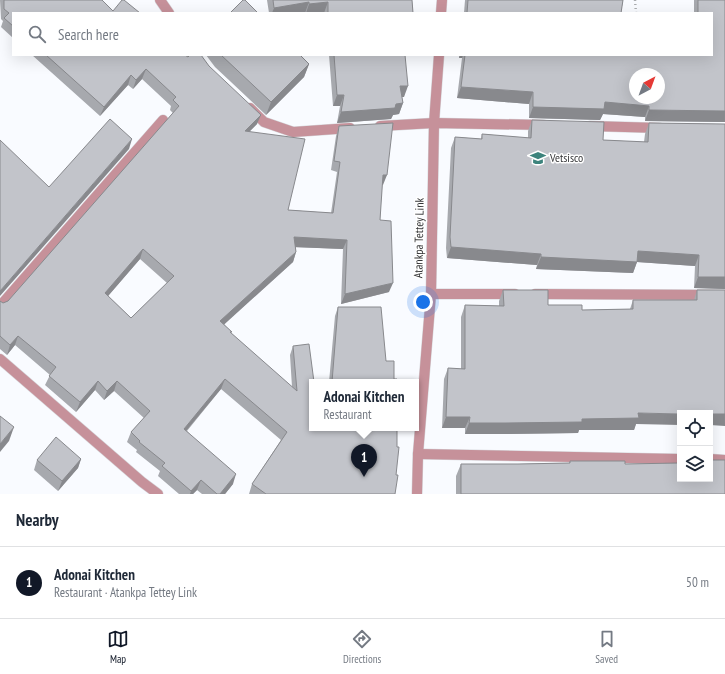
<!DOCTYPE html>
<meta charset="utf-8">
<style>
:root{--surface:#fff;--page:#f6f6f7;--text:#1f2937;--muted:#747a83;--line:#e0e1e3;--accent:#111827}
body{margin:0;font-family:"PT Sans Narrow",sans-serif;background:var(--page);color:var(--text)}
.controls{position:absolute;right:12px;bottom:12px;display:grid;overflow:hidden;border-radius:0px;box-shadow:0 4px 16px #0002}
.controls button{width:36px;height:36px;display:grid;place-items:center;padding:0;border:0;border-bottom:1px solid var(--line);background:var(--surface);color:var(--text);font:20px sans-serif}
.compass{position:absolute;left:629px;top:68px;width:36px;height:36px;border-radius:50%;background:var(--surface);box-shadow:0 4px 16px #0002;rotate:41deg}
.you{position:absolute;left:423px;top:302px;width:14px;height:14px;margin:-10px;border:3px solid #fff;border-radius:50%;background:#1a73e8;box-shadow:0 0 0 6px #1a73e833}
.badge{display:grid;place-items:center;width:26px;height:26px;border-radius:50%;background:var(--accent);color:#fff;font-size:13px;font-weight:700}
.pin{position:absolute;translate:-50% -33px;filter:drop-shadow(0 1px 2px #0008)}
.pin::after{content:'';position:absolute;top:21px;width:14px;height:12px;background:inherit;clip-path:polygon(0 0,100% 0,50% 100%)}
.popup{position:absolute;left:309px;top:379px;width:110px;height:52px;box-sizing:border-box;display:grid;place-content:center;border-radius:0px;background:var(--surface);filter:drop-shadow(0 1px 3px #0005);font-size:13px;white-space:nowrap;color:var(--muted)}
.popup b{font-size:15px;color:var(--text)}
.popup::after{content:'';position:absolute;left:50%;top:100%;margin-left:-8px;border:8px solid transparent;border-top-color:var(--surface)}
.list{margin:0;padding:0;list-style:none}
h2{display:flex;justify-content:space-between;align-items:center;height:52px;margin:0;padding:0 16px;font-size:17px}
h2 small{font-size:13px;font-weight:400;color:var(--muted)}
.list li{display:grid;grid-template-columns:26px 1fr auto;gap:12px;align-items:center;box-sizing:border-box;height:72px;padding:0 16px;border-top:1px solid var(--line)}
.list b{display:block;font-size:15px;white-space:nowrap}
.list p{margin:0;font-size:13px;white-space:nowrap;color:var(--muted)}
.list em{font-size:13px;font-style:normal;color:var(--muted)}
.icon{flex:none;width:22px;height:22px;fill:none;stroke:currentColor;stroke-width:2;stroke-linecap:round;stroke-linejoin:round}
.map{position:relative;flex:none;width:725px;height:494px;overflow:hidden}
.search{position:absolute;background:var(--surface);box-shadow:0 4px 16px #0002;left:12px;right:12px;top:12px;height:44px;display:flex;align-items:center;gap:10px;box-sizing:border-box;padding:0 14px;border-radius:0px;color:var(--muted);font-size:15px}
.sheet{height:124px;background:var(--surface)}
nav{display:flex;justify-content:space-around;align-items:center;box-sizing:border-box;height:56px;border-top:1px solid var(--line);background:var(--surface);font-size:11px;color:var(--muted)}
nav a{display:grid;justify-items:center;gap:2px}
nav .on{color:var(--accent)}
.map>svg:first-child{display:block}
</style>
<div class="map">
<svg width="725" height="494" viewBox="0 0 725 494">
<rect width="100%" height="100%" fill="#f9fbff"/>
<g fill="none" stroke-linecap="round" stroke-linejoin="round">
<defs>
<g id="minor">
<polyline points="160,0 169,13"/>
<polyline points="441,13 442,0"/>
<polyline points="250,108 264,122 293,132 350,128"/>
<polyline points="380,126 434,123 544,125"/>
<polyline points="590,126 660,128"/>
<polyline points="431,294 515,294"/>
<polyline points="535,294 725,295"/>
<polyline points="0,306 163,120"/>
<polyline points="0,359 142,482 158,494"/>
<polyline points="418,454 680,459"/>
<polyline points="710,459 725,460"/>
<polyline points="417,494 418,454 431,294 434,123 439,55"/>
</g>
</defs>
<use href="#minor" stroke="#d6d7db" stroke-width="11"/>
<polyline stroke="#aaacaf" stroke-width="2.5" stroke-dasharray="1 3" stroke-linecap="butt" points="635,0 636,13"/>
<use href="#minor" stroke="#c6919a" stroke-width="10"/>
</g>
<g fill="#a7a9ae" fill-rule="evenodd">
<polygon points="0,0 102,0 113,11 13,13 13,38 1,27 3,21 1,19"/>
<polygon points="267,0 412,0 413,13 269,13"/>
<polygon points="465,0 623,0 621,13 464,13"/>
<polygon points="694,0 725,0 725,122 645,121 645,117 603,114 600,120 529,118 529,104 457,98 462,58 459,58 459,55 712,55 712,13 694,13"/>
<path d="M32 55H185L188 57 209 66 257 124 250 131 288 210 331 213 337 172 331 170 336 136 339 126 383 185H382L380 220 389 292 341 304 343 249 296 247V252L293 262 224 324 232 334 292 387 290 355 293 346 312 428 396 475 395 494H249L252 484 281 440 221 389 187 431 233 484 225 494H202L197 490 193 494H179L158 476 160 471 136 452 137 450 127 442 131 432 144 418 114 391 104 400 95 390 76 412 45 385 50 375 15 345 7 355 0 349V301L3 303 8 301 173 113 170 110 171 106 142 79 133 89 128 85 100 116ZM140 259 167 283 131 318 108 296Z"/>
<polygon points="206,55 300,55 309,64 304,77 266,115 215,67"/>
<polygon points="329,55 405,55 404,97 402,97 403,103 399,114 393,115 391,119 337,123 340,106 333,106"/>
<polygon points="532,120 603,140 644,142 645,134 649,123 725,124 725,289 694,288 695,266 637,262 633,273 536,269 537,265 447,258 446,248 451,148 455,137 481,139 482,134 528,138 528,131"/>
<polygon points="503,290 548,305 582,310 630,309 633,300 694,300 697,290 725,290 636,424 634,430 579,430 578,433 501,434 465,434 465,428 442,428 444,379 448,368 461,369 461,317 465,305 499,306 499,301"/>
<polygon points="338,307 386,361 394,379 397,382 329,382 335,316"/>
<polygon points="81,459 78,468 58,491 34,470 37,460"/>
<polygon points="678,460 725,494 456,494 456,476 461,464 518,464 569,463 570,461 625,464 677,463"/>
</g>
<g fill="#88898d">
<polygon points="309,2 305,13 272,13 274,8"/>
<polygon points="328,2 324,13 306,13 309,4"/>
<polygon points="460,55 463,55 462,58 459,58"/>
<polygon points="309,64 304,77 266,115 271,102"/>
<polygon points="146,69 142,79 133,89 136,80"/>
<polygon points="131,75 128,85 100,116 104,107"/>
<polygon points="400,86 408,86 404,97 396,97"/>
<polygon points="461,87 533,92 529,104 457,98"/>
<polygon points="337,95 344,95 340,106 333,106"/>
<polygon points="605,102 649,106 645,117 603,114 600,120 529,118 533,107"/>
<polygon points="403,103 399,114 393,115 391,119 337,123 341,112"/>
<polygon points="649,110 725,111 725,122 645,121"/>
<polygon points="261,115 257,124 241,140 245,131"/>
<polygon points="132,139 129,149 0,296 0,291"/>
<polygon points="383,175 387,175 383,185 379,184"/>
<polygon points="294,237 347,240 343,249 291,247"/>
<polygon points="451,247 541,254 537,265 447,258"/>
<polygon points="143,249 140,259 102,303 105,293"/>
<polygon points="638,251 699,255 695,266 637,262 633,273 536,269 541,257"/>
<polygon points="296,252 293,262 217,331 220,321"/>
<polygon points="698,277 725,277 725,289 694,288"/>
<polygon points="393,283 389,292 341,304 345,294"/>
<polygon points="18,336 15,345 7,355 10,345"/>
<polygon points="225,379 221,389 180,438 184,429"/>
<polygon points="98,381 95,390 76,412 80,402"/>
<polygon points="117,381 114,391 104,400 107,391"/>
<polygon points="638,413 680,414 680,425 636,424 634,430 579,430 578,433 501,434 465,434 469,423 582,419"/>
<polygon points="710,414 725,414 725,426 710,425"/>
<polygon points="446,417 470,417 465,428 442,428"/>
<polygon points="14,427 9,441 0,452 0,444"/>
<polygon points="81,459 78,468 58,491 62,481"/>
<polygon points="236,474 233,484 225,494 220,494"/>
<polygon points="201,480 197,490 193,494 190,494 191,491"/>
</g>
<g fill="#c2c4ca" stroke="#88898d" fill-rule="evenodd">
<polygon points="4,0 102,0 113,11 122,0 124,0 140,13 13,13 13,26 4,18 9,13 4,9"/>
<polygon points="243,0 245,0 258,13 230,13"/>
<polygon points="273,0 412,0 413,13 328,13 328,2 309,4 309,2 274,8"/>
<polygon points="468,0 623,0 621,13 467,13"/>
<path d="M698 0H725V111L649 110V106L605 102 604 109 533 107V92L461 87 465 55H712V13H698ZM635 74H659V98H635Z"/>
<path d="M46 55H185L188 57 190 55H201L209 66 261 115 245 131 305 139 288 210 333 213 340 162 334 161 339 126 393 123 387 175H383L380 220 391 221 393 283 345 294 347 240 294 237 296 252 220 321 232 332H230L297 391 293 346 309 344 314 382H312V428H397V447H399L396 475H398L395 494H266L252 484 287 432 225 379 184 429 236 474 220 494H217L201 480 191 491 162 466 165 463 139 442 140 441 131 432 150 411 117 381 107 391 98 381 80 402 49 376 56 367 18 336 10 345 0 336V301L3 303 8 301 179 106 173 100 176 97 146 69 136 80 131 75 104 107ZM143 249 174 276 131 318 105 293Z"/>
<polygon points="221,55 300,55 309,64 271,102"/>
<polygon points="334,55 405,55 408,86 400,86 403,103 396,104 395,108 341,112 344,95 337,95"/>
<polygon points="110,119 132,139 0,291 0,140 49,187"/>
<polygon points="532,120 604,122 603,140 648,142 649,123 725,124 725,277 698,277 699,255 638,251 637,262 541,257 541,254 451,247 450,237 455,137 482,139 482,134 531,138"/>
<polygon points="503,290 548,290 548,305 582,305 582,310 633,309 633,300 697,300 697,290 725,290 725,414 710,414 710,413 680,413 680,414 638,413 639,418 582,419 582,422 505,423 469,423 470,417 446,417 448,368 465,369 465,305 504,306"/>
<polygon points="338,307 381,307 386,361 394,361 394,379 397,379 397,382 332,382"/>
<polygon points="0,416 14,427 0,444"/>
<polygon points="56,437 81,459 62,481 37,460"/>
<polygon points="678,460 680,460 680,479 710,479 710,460 725,460 725,494 461,494 461,464 518,464 570,463 570,461 625,461 625,464 678,463"/>
</g>
<defs>
<symbol id="school-bare" viewBox="-9 -9 18 18"><path d="M0-5L7-2L0 1L-7-2ZM-4 1L0 2.5L4 1V4Q0 6-4 4Z" fill="#3c837c" stroke="#fff" stroke-width="2.5" paint-order="stroke"/></symbol>
</defs>
<g fill-rule="evenodd">
<use href="#school-bare" x="527" y="147" width="22" height="22"/>
</g>
<g text-anchor="middle" stroke-width="3" stroke-linejoin="round" paint-order="stroke">
<g font-size="12" fill="#343537" stroke="#fff" text-anchor="start">
<text x="550" y="162">Vetsisco</text>
</g>
<g font-size="12" fill="#343537" stroke="#fff">
<text transform="translate(419 238) rotate(-89)" y="4">Atankpa Tettey Link</text>
</g>
</g>
</svg>
<div class="controls">
<button><svg class="icon" aria-label="locate" viewBox="0 0 24 24"><circle cx="12" cy="12" r="6"/><path d="M12 2v4M12 18v4M2 12h4M18 12h4"/></svg></button>
<button><svg class="icon" aria-label="layers" viewBox="0 0 24 24"><path d="M12 4l9 5-9 5-9-5zM3 14l9 5 9-5"/></svg></button>
</div>
<svg class="compass" viewBox="-18 -18 36 36"><path d="M0-13l5 13h-10z" fill="#e53935"/><path d="M0 13l5-13h-10z" fill="#747a83"/></svg>
<div class="you"></div>
<div class="pin badge" style="left:364px;top:477px">1</div>
<div class="popup"><b>Adonai Kitchen</b>Restaurant</div>
<div class="search"><svg class="icon" aria-label="search" viewBox="0 0 24 24"><circle cx="10" cy="10" r="6"/><path d="M15 15l6 6"/></svg>Search here</div>
</div>
<section class="sheet">
<h2>Nearby<small></small></h2>
<ul class="list">
<li><span class="badge">1</span><div><b>Adonai Kitchen</b><p>Restaurant · Atankpa Tettey Link</p></div><em>50 m</em></li>
</ul>
</section>
<nav>
<a class="on"><svg class="icon" aria-label="map" viewBox="0 0 24 24"><path d="M3 6l6-2 6 2 6-2v14l-6 2-6-2-6 2zM9 4v14M15 6v14"/></svg>Map</a>
<a><svg class="icon" aria-label="directions" viewBox="0 0 24 24"><path d="M12 3l9 9-9 9-9-9zM9 14v-3h6M13 9l2 2-2 2"/></svg>Directions</a>
<a><svg class="icon" aria-label="saved" viewBox="0 0 24 24"><path d="M7 4h10v16l-5-4-5 4z"/></svg>Saved</a>
</nav>
